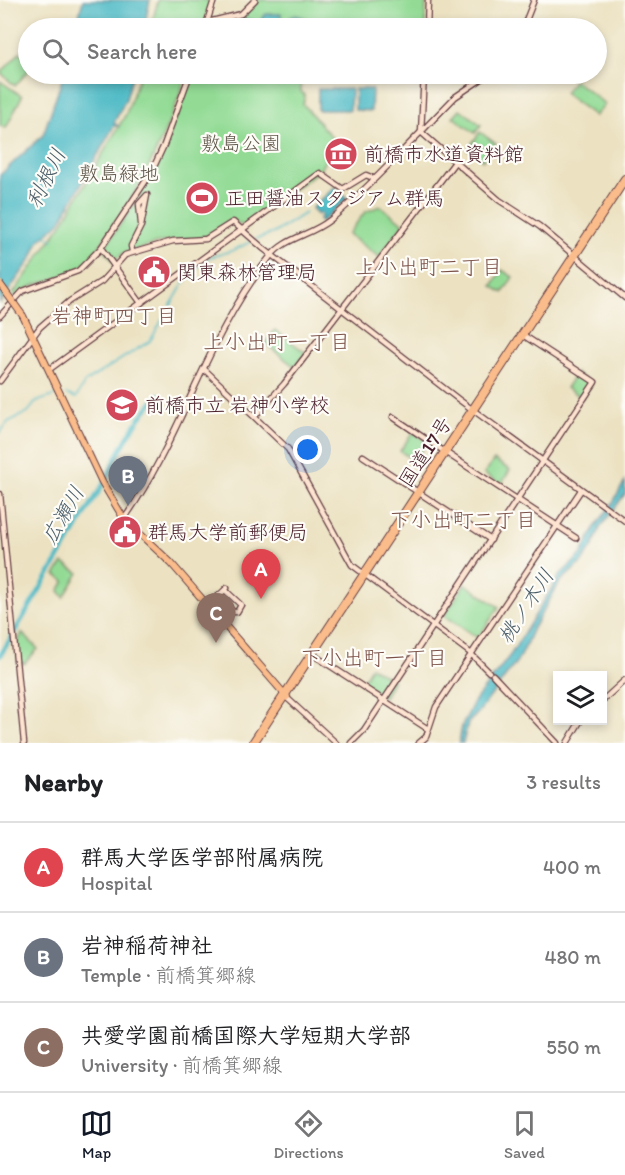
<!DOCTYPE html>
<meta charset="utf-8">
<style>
:root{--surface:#fff;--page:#f6f6f6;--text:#202124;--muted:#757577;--line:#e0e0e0;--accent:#111827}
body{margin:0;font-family:Itim,"Klee One",sans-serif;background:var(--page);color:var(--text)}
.controls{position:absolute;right:18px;bottom:18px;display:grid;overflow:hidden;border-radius:0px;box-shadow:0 3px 9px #0003}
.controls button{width:54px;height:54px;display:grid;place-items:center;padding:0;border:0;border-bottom:2px solid var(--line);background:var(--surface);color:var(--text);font:30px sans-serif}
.you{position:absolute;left:308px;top:450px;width:21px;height:21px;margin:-15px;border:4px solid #fff;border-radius:50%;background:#1a73e8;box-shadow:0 0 0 9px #1a73e833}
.badge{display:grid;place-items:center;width:39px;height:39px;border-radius:50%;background:var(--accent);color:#fff;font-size:20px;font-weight:700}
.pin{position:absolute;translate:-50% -50px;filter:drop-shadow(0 2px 3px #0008)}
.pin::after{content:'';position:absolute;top:32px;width:21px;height:18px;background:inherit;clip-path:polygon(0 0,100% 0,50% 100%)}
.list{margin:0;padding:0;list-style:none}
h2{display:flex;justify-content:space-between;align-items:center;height:78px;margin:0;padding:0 24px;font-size:26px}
h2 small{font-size:20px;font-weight:400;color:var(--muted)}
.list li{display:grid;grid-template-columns:39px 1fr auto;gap:18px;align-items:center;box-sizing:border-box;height:90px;padding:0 24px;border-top:2px solid var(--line)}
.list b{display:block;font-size:22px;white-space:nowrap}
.list p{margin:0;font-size:20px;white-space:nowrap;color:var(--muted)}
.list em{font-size:20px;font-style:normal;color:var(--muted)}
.icon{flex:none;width:33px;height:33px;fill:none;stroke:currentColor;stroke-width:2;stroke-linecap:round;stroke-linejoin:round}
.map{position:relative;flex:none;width:625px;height:743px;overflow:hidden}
.search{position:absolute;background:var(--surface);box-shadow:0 3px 9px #0003;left:18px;right:18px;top:18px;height:66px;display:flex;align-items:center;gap:15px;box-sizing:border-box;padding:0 21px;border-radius:33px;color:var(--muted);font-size:22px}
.sheet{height:348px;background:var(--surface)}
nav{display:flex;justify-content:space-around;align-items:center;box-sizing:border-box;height:84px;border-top:2px solid var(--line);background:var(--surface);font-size:16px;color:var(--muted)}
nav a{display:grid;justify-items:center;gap:3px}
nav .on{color:var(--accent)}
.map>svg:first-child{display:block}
</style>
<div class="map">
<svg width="625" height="743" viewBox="0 0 625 743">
<rect width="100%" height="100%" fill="#fdfcf7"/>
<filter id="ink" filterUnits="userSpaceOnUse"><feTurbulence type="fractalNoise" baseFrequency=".0167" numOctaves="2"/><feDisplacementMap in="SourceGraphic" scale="12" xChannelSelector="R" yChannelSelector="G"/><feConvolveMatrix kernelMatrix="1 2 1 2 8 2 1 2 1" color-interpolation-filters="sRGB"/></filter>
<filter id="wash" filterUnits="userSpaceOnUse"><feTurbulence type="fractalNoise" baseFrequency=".008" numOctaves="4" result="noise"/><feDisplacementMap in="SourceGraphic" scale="24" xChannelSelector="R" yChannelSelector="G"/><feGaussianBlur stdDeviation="1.35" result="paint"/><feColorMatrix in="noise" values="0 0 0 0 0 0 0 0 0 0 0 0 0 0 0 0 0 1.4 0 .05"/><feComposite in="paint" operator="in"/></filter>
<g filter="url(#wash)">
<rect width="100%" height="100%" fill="#ece2c2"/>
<g fill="#93db95" stroke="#6e7d60" stroke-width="1.5">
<polygon points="158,0 212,0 204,28 151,28"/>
<path d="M256 0H426L425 28H208L210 24C227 20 250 18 256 0Z"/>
<polygon points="20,52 28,59 28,71 15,86 1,73"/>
<path d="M140 74H187C168 130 145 182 110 231 102 242 95 255 85 264 65 282 35 278 15 297L13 294 62 224 126 114Z"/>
<polygon points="192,74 310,74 310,76 300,78 301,91 305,96 303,104 335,141 320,170 244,226 232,220 202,239 162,242 124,253 113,261 105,251 106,245 140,196 158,164"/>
<polygon points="574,80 605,104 595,116 564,93"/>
<polygon points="0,81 22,96 6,128 0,126"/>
<polygon points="460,109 481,125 475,133 453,117"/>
<polygon points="480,132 496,144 483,160 468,149"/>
<polygon points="380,206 404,224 379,257 348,234 365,212"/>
<polygon points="502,270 513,277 503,293 492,286"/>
<polygon points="275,330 306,353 295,367 265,343"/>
<polygon points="576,373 592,384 582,398 566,388"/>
<polygon points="413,432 427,442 415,461 400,451"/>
<polygon points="494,460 510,470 501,485 484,474"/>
<polygon points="63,563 79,573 64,597 59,591 65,581 55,575"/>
<polygon points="465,584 499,607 478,638 444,616"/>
<path d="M22 633 38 649 24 664 18 662C17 651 16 643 22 633Z"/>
<polygon points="371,667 393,680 384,697 361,684"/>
</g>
<g fill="#4bb9c5" stroke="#4a6c78" stroke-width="1.5">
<polygon points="83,0 150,0 144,28 76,28"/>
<polygon points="266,14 281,14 280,28 265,28 241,18 259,22"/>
<polygon points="295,15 316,21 351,20 335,24 341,28 290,28 290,18"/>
<polygon points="64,74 133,74 126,99 114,123 118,126 114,126 60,222 39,241 32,258 0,303 0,175 43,135"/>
<polygon points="318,89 351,89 350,110 318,110"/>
<polygon points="355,89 372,89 371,111 355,110"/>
<polygon points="335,187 347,199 321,222 319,219 322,216 320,213 317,215 312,208"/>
<polygon points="625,481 625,494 600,528 593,546 582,562 560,582 533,628 521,656 478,713 468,723 463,743 459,743 462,726 474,702 511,654 560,575 581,555 596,526 612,504"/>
</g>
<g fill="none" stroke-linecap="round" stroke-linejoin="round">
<g stroke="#4bb9c5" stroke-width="1.5">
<polyline points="46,235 53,240"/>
<polyline points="256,239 274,233 305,213"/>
<polyline points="66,394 76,398 85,382 150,341 185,281 207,258 234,250 252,241"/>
<polyline points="0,433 8,422 28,412 36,402 56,395"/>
</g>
<path stroke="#4bb9c5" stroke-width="4.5" d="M0 656 107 478C120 448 137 418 159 395"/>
</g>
</g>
<g filter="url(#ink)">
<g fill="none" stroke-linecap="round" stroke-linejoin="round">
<defs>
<g id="secondary">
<polyline points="208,22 241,14 255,0"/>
<polyline points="205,28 214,0"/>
<polyline points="427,28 428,0"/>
<polyline points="523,28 534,0"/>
<polyline points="489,74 455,97 421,132 499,200 539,226 625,298"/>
<polyline points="101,248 141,303"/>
<polyline points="132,251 131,246 141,226 147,195 139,204 141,224"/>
<polyline points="0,316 23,291 78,271 101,248 151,173 164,145 190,74"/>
<polyline points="50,369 320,173 343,189 366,175 373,178"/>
<polyline points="204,369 288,449 352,565 469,652 489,672"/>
<polyline points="0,381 40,327 70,301 102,281 125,255 173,241 206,239 233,222 264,249 458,399 625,521"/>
<polyline points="255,416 284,384 455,162"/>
<polyline points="393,417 445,452"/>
<polyline points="448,454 576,538"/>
<polyline points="363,456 491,540"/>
<polyline points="0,494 24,743"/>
<path d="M124 519C183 436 206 336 269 258 285 237 310 236 330 220 362 194 392 161 421 132L424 74"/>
<polyline points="218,596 233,612 237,612 241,605 225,590"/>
<polyline points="208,605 227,588"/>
<polyline points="312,654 428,729"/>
<polyline points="493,675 557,743"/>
<polyline points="287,698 336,743"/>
<polyline points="602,701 625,680"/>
<polyline points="351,743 364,730 595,382 523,335"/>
<polyline points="419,743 426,737 436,707 581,490"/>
<polyline points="567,743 581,720"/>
</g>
<polyline id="primary" points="23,316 102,482 124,519 171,563 287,697"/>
<polyline id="highway" points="253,743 625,179"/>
</defs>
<use href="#secondary" stroke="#623c42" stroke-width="7"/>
<use href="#primary" stroke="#623c42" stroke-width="8"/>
<use href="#highway" stroke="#623c42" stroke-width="10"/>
<use href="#secondary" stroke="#fde4d1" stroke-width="4.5"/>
<use href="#primary" stroke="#fabc8b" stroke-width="6"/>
<use href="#highway" stroke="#fabc8b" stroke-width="8"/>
<defs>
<polyline id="primary-bridge" points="0,284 23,316"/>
</defs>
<use href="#primary-bridge" stroke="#623c42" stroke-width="8" stroke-linecap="butt"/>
<use href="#primary-bridge" stroke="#fabc8b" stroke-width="6"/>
</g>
</g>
<defs>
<symbol id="museum-disc" viewBox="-11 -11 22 22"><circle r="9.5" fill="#d1495b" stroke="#fdfcf7"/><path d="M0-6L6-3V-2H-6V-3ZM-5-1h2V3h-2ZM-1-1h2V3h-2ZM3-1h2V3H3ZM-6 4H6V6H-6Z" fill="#fff"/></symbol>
<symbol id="stadium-disc" viewBox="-11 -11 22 22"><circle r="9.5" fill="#d1495b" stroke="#fdfcf7"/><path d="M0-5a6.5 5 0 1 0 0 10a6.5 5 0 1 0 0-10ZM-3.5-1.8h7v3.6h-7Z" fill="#fff"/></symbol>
<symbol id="civic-disc" viewBox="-11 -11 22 22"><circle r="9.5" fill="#d1495b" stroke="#fdfcf7"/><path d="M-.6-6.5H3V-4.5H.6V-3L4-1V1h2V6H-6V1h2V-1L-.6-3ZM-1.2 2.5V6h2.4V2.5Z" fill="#fff"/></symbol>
<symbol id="school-disc" viewBox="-11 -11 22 22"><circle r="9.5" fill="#d1495b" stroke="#fdfcf7"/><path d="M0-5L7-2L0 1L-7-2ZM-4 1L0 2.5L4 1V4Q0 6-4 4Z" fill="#fff"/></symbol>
</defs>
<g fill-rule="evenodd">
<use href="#museum-disc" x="322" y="135" width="38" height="38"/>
<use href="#stadium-disc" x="183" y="179" width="38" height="38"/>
<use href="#civic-disc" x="135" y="253" width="38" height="38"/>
<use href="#school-disc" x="103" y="386" width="38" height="38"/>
<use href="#civic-disc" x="106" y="513" width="38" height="38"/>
</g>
<g text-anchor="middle" stroke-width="4.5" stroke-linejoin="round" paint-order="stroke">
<g font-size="20" fill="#60574b" stroke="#fdfcf7">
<text x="241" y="150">敷島公園</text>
<text x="119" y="180">敷島緑地</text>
</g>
<g font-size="20" fill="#4a1f2b" stroke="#fdfcf7" text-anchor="start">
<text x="364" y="161">前橋市水道資料館</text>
<text x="225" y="205">正田醤油スタジアム群馬</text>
<text x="177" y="279">関東森林管理局</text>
<text x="145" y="412">前橋市立 岩神小学校</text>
<text x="148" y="539">群馬大学前郵便局</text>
</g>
<g font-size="20" fill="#4a1f2b" stroke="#fdfcf7">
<text transform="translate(425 452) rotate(-57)" y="7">国道17号</text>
</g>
<g font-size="21" font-style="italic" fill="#4a5d69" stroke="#fdfcf7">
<text transform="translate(46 178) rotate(-64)" y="7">利根川</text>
<text transform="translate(63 515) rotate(-60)" y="7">広瀬川</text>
<text transform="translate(526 606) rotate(-57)" y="7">桃ノ木川</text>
</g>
<g font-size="21" fill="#7a4f46" stroke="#fdfcf7">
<text x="429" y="274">上小出町二丁目</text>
<text x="114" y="323">岩神町四丁目</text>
<text x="277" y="349">上小出町一丁目</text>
<text x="463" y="527">下小出町二丁目</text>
<text x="374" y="665">下小出町一丁目</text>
</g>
</g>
</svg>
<div class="controls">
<button><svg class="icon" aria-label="layers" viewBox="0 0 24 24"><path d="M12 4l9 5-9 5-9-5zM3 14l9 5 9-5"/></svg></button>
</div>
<div class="you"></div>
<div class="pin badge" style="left:261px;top:599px;background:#e0444e">A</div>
<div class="pin badge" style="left:128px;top:506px;background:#6b7280">B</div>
<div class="pin badge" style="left:216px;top:643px;background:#8d6e63">C</div>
<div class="search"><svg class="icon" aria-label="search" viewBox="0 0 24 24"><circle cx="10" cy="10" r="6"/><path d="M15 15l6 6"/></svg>Search here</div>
</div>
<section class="sheet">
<h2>Nearby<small>3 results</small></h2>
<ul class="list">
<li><span class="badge" style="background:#e0444e">A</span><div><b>群馬大学医学部附属病院</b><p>Hospital</p></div><em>400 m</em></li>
<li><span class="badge" style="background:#6b7280">B</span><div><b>岩神稲荷神社</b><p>Temple · 前橋箕郷線</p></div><em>480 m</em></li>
<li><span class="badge" style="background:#8d6e63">C</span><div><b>共愛学園前橋国際大学短期大学部</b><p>University · 前橋箕郷線</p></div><em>550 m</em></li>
</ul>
</section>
<nav>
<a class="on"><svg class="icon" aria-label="map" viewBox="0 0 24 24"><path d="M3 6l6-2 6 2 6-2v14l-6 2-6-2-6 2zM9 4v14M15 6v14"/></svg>Map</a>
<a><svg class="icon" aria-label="directions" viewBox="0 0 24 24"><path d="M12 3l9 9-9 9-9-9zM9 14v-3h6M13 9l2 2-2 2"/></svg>Directions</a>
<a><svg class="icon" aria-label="saved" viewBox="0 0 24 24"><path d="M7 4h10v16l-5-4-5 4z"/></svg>Saved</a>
</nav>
